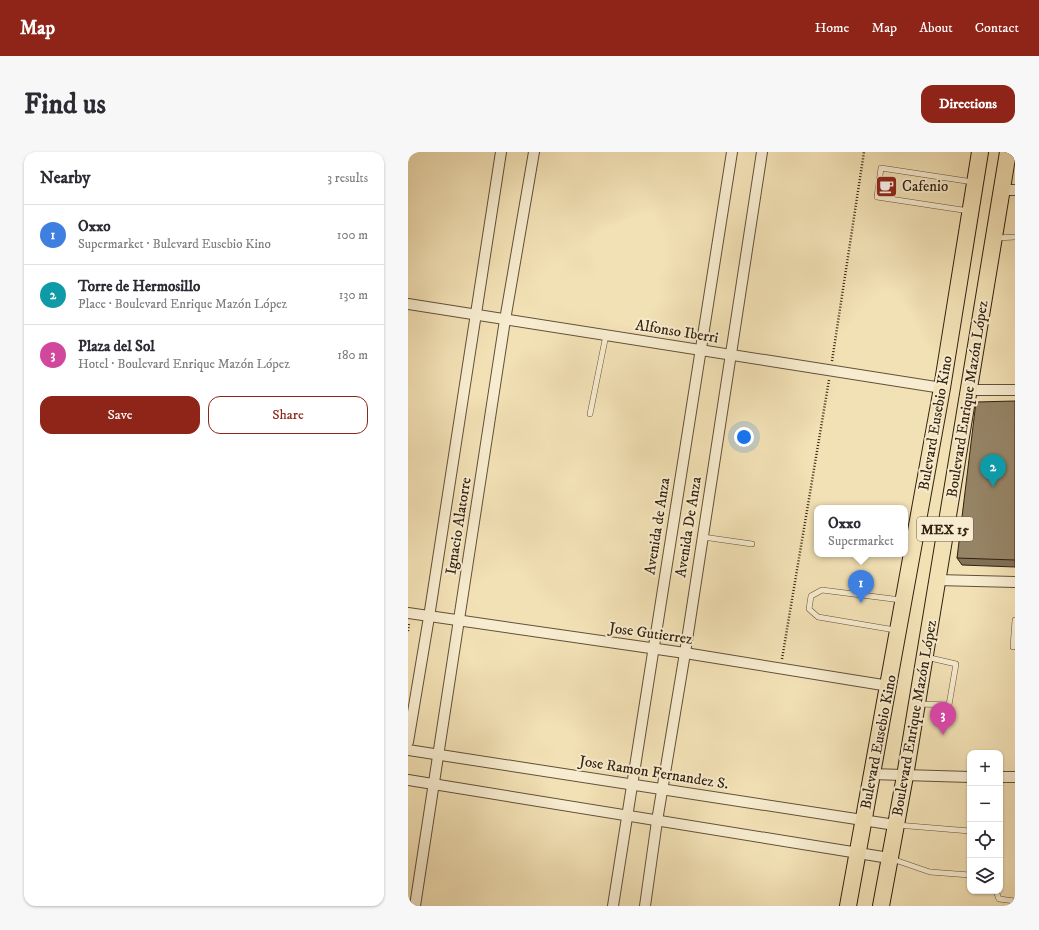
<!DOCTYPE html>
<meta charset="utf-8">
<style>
:root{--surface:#fff;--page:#f7f7f7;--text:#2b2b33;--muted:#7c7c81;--line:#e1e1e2;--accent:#8f2418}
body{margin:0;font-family:"IM FELL DW Pica",serif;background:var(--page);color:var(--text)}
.controls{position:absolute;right:12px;bottom:12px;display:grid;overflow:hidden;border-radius:8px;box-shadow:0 1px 3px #0004}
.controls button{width:36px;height:36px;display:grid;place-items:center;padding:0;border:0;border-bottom:1px solid var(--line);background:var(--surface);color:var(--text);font:20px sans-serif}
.you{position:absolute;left:336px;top:285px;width:14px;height:14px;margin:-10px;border:3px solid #fff;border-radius:50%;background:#1a73e8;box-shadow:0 0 0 6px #1a73e833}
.badge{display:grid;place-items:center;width:26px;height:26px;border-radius:50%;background:var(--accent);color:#fff;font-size:13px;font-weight:700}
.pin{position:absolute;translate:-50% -33px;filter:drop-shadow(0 1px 2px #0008)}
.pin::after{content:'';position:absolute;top:21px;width:14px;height:12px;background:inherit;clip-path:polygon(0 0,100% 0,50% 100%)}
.popup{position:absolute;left:406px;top:353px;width:94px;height:52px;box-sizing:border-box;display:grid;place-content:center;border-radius:8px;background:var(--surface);filter:drop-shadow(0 1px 3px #0005);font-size:13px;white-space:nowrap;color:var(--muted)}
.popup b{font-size:15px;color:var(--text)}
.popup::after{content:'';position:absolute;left:50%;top:100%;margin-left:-8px;border:8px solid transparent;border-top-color:var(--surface)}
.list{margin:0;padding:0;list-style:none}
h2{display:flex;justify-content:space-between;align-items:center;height:52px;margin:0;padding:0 16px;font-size:17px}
h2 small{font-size:13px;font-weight:400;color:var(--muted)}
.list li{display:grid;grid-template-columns:26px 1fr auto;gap:12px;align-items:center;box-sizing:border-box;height:60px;padding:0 16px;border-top:1px solid var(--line)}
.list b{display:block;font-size:15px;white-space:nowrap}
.list p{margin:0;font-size:13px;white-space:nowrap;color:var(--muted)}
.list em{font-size:13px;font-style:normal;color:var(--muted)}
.actions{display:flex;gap:8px;padding:12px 16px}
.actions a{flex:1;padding:9px 0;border:1px solid var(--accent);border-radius:12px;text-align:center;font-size:14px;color:var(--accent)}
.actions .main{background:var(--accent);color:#fff}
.icon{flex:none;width:22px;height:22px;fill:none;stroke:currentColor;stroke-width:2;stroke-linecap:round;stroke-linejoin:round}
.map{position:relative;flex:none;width:607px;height:754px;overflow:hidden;border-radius:12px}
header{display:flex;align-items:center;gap:24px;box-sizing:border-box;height:56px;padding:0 20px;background:var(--accent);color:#fff}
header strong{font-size:19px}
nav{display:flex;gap:22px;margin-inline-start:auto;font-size:14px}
.intro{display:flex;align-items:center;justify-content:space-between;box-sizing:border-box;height:96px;padding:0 24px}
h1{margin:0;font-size:28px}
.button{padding:10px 18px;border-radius:12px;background:var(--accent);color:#fff;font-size:14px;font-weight:700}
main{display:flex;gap:24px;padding:0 24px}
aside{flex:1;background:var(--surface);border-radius:12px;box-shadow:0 1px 3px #0004}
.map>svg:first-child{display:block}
</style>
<header>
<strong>Map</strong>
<nav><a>Home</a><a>Map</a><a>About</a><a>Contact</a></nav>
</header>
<div class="intro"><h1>Find us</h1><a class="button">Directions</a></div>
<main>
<aside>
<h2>Nearby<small>3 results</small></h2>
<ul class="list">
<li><span class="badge" style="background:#3f7fe0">1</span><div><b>Oxxo</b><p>Supermarket · Bulevard Eusebio Kino</p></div><em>100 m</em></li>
<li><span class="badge" style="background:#0f9aa8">2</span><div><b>Torre de Hermosillo</b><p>Place · Boulevard Enrique Mazón López</p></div><em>130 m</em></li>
<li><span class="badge" style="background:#d1479c">3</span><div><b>Plaza del Sol</b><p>Hotel · Boulevard Enrique Mazón López</p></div><em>180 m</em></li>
</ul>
<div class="actions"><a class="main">Save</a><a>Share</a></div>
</aside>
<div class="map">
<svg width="607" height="754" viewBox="0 0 607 754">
<rect width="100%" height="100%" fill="#f2e1b5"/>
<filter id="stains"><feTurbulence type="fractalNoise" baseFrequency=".005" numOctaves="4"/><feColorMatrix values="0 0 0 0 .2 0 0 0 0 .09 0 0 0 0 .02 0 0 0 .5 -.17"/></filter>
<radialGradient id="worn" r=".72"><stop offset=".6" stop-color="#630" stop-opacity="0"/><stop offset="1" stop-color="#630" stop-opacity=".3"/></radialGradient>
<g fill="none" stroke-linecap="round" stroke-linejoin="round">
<defs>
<g id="lane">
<polyline points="561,59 469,45 473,16 565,30"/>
<polyline points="588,86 607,85"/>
<polyline points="182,262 198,183"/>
<polyline points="295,385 344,392"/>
<polyline points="487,478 410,465 401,457 403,444 414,438 493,448"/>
<polyline points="605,495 607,468"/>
<polyline points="511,552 541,553 548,512 518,505"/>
<polyline points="489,673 562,679"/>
<polyline points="484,707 522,720 562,723"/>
<polyline points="588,739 591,747 607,749"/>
</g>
<g id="street">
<polyline points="594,38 607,38"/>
<polyline points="0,152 534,236"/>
<polyline points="560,238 607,238"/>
<polyline points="529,428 607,430"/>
<polyline points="0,461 277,501 481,534"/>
<polyline points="0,590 21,465 93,0"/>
<polyline points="0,598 487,673"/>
<polyline points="463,622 562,625"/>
<polyline points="592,625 607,625"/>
<polyline points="0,628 481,706"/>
<polyline points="7,754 97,168 126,0"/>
<polyline points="205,754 324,0"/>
<polyline points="237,754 249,669 277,501 354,0"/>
</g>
<g id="primary">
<polyline points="440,754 534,236 572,0"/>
<polyline points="473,754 497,624 600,0"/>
</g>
</defs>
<use href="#lane" stroke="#625039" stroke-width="6"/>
<use href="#street" stroke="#625039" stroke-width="12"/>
<use href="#primary" stroke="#322010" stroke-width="18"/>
<g stroke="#322010" stroke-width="2.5" stroke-dasharray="1 2" stroke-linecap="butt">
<polyline points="424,209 456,0"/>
<polyline points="0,479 1,471"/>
<polyline points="374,507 421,228"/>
</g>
<use href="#lane" stroke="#f7eccf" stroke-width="5"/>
<use href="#street" stroke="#f7eccf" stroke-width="10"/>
<use href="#primary" stroke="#f2e1b5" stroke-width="16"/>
</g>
<polygon fill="#817258" stroke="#322010" points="607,249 607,415 554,413 549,406"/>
<polygon fill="#968466" stroke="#322010" points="607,249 607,408 549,406 568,250"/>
<defs>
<symbol id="cafe-square" viewBox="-11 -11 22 22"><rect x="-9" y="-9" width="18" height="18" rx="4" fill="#8f2418" stroke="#f7eccf"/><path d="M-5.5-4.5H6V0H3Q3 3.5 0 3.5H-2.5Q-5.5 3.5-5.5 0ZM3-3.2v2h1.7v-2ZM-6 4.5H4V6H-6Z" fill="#fff"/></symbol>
</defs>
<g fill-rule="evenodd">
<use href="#cafe-square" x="466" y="22" width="25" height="25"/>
</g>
<g text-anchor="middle" stroke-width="4" stroke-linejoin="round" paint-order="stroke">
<rect fill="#f7eccf" stroke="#6d5d49" stroke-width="1" x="509" y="365" width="56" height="24" rx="3"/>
<g font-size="14" font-weight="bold" fill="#322010">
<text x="537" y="382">MEX 15</text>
</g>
<g font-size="15" fill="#322010" stroke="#f7eccf" text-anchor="start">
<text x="494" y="39">Cafenio</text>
</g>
<g font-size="15" fill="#322010" stroke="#f7eccf">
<text transform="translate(269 179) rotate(9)" y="5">Alfonso Iberri</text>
<text transform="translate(559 247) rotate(-81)" y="5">Boulevard Enrique Mazón López</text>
<text transform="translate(527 271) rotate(-80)" y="5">Bulevard Eusebio Kino</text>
<text transform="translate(50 374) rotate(-81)" y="5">Ignacio Alatorre</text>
<text transform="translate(249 374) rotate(-81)" y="5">Avenida de Anza</text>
<text transform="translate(280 375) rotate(-81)" y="5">Avenida De Anza</text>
<text transform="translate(243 481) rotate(8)" y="5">Jose Gutierrez</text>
<text transform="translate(506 566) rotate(-80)" y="5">Boulevard Enrique Mazón López</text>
<text transform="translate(470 590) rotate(-79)" y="5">Bulevard Eusebio Kino</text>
<text transform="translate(246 620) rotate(9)" y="5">Jose Ramon Fernandez S.</text>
</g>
</g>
<rect width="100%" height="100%" filter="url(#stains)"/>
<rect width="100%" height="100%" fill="url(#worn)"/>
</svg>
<div class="controls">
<button>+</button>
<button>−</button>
<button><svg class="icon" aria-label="locate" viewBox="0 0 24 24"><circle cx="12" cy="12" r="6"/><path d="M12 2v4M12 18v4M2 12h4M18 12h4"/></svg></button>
<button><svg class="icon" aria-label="layers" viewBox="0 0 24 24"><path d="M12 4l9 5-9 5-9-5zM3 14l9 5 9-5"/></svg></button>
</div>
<div class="you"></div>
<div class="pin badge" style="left:453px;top:451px;background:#3f7fe0">1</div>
<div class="popup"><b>Oxxo</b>Supermarket</div>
<div class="pin badge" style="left:585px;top:335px;background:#0f9aa8">2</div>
<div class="pin badge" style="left:535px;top:583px;background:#d1479c">3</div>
</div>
</main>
